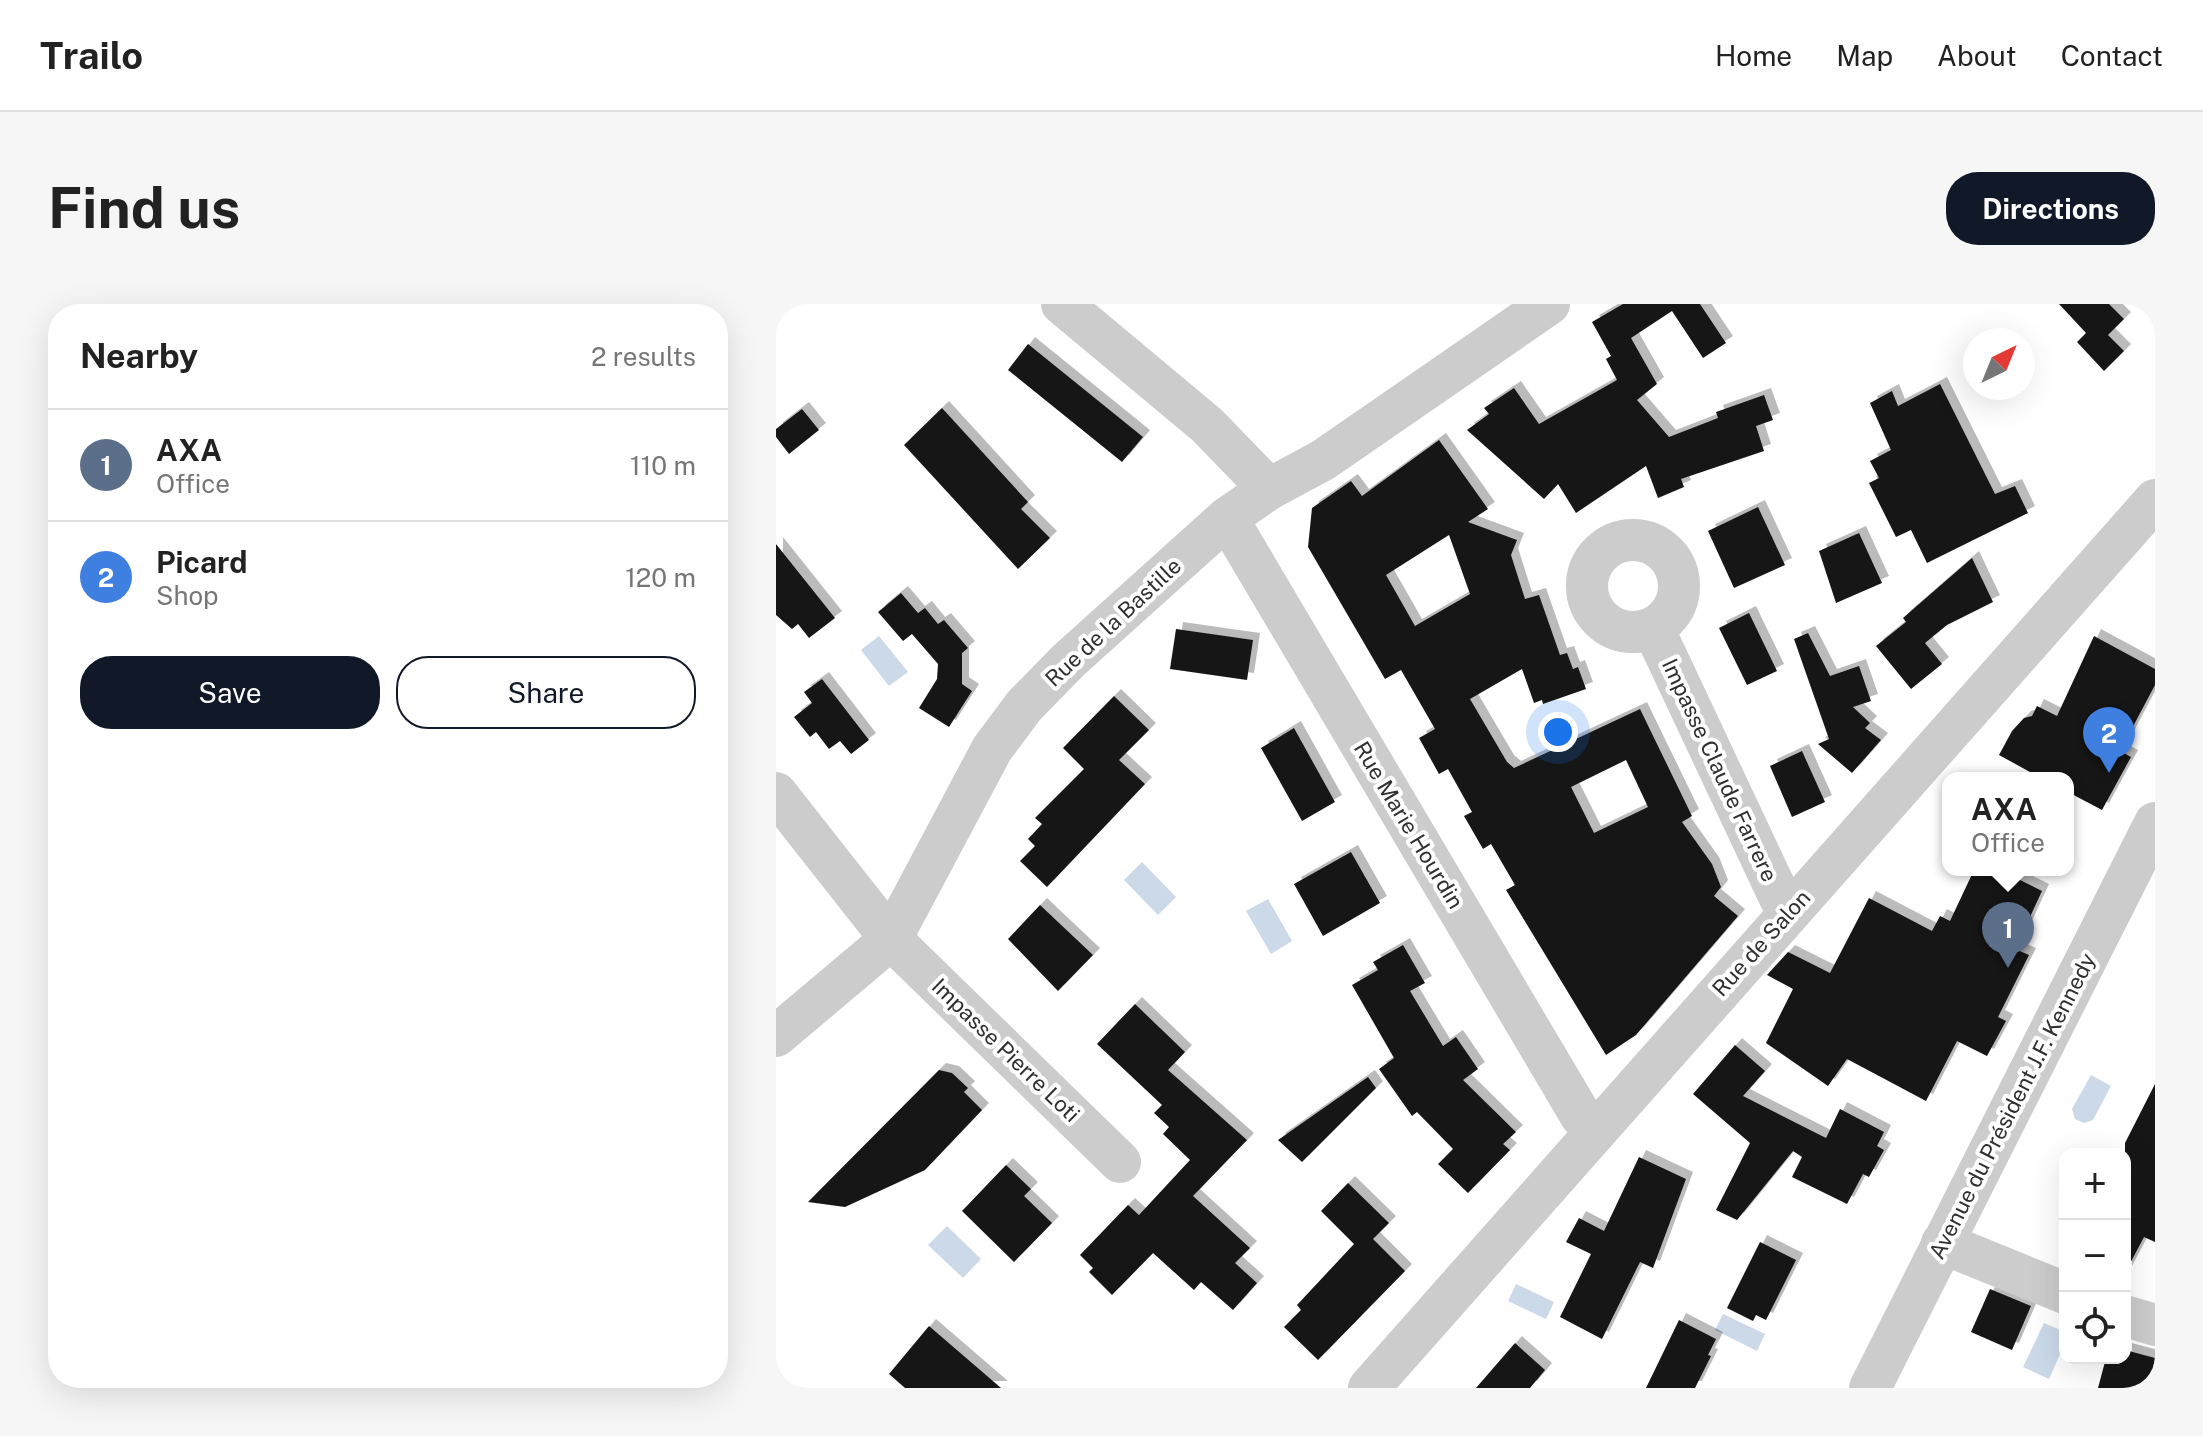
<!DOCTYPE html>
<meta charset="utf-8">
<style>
:root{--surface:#fff;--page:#f6f6f6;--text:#222;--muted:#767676;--line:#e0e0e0;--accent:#111827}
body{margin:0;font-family:"Public Sans",sans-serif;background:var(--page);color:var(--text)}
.controls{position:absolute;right:24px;bottom:24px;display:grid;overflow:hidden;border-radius:16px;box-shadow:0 8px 32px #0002}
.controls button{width:72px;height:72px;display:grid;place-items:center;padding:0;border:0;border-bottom:2px solid var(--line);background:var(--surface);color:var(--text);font:40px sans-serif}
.compass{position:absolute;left:1187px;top:24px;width:72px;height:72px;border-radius:50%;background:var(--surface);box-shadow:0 8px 32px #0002;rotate:43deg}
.you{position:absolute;left:782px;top:428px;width:28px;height:28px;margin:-20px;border:6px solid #fff;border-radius:50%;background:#1a73e8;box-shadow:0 0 0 12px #1a73e833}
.badge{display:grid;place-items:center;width:52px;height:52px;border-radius:50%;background:var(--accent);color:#fff;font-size:26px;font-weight:700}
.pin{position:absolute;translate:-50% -66px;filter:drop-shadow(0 2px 4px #0008)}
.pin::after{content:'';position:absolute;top:42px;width:28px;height:24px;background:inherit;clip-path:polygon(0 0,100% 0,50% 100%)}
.popup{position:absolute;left:1166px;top:468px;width:132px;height:104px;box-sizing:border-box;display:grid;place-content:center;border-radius:16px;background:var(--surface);filter:drop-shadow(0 2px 6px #0005);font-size:26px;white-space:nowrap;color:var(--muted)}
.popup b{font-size:30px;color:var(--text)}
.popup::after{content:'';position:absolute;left:50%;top:100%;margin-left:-16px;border:16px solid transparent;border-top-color:var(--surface)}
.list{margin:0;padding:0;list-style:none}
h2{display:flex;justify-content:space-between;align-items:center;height:104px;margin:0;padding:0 32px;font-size:34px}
h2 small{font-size:26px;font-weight:400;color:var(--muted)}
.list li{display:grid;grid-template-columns:52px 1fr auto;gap:24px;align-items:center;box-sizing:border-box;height:112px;padding:0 32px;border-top:2px solid var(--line)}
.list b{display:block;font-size:30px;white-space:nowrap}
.list p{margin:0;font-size:26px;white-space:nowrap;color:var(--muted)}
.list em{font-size:26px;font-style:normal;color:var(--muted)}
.actions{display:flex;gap:16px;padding:24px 32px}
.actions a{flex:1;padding:18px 0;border:2px solid var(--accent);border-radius:32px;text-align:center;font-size:28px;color:var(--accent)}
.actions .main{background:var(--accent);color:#fff}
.icon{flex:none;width:44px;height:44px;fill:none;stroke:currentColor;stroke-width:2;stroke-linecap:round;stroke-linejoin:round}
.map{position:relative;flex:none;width:1379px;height:1084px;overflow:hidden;border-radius:32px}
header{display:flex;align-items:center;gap:48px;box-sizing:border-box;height:112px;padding:0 40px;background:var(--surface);border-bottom:2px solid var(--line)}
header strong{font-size:38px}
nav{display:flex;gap:44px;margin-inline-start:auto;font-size:28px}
.intro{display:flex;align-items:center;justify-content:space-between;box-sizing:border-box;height:192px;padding:0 48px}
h1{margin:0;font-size:56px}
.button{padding:20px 36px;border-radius:32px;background:var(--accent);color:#fff;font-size:28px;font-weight:700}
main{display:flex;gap:48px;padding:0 48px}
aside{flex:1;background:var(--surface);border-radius:32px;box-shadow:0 8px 32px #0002}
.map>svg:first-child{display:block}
</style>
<header>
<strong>Trailo</strong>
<nav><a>Home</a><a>Map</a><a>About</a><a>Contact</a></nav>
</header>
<div class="intro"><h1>Find us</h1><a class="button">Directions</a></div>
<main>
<aside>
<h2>Nearby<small>2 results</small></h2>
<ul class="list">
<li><span class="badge" style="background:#5c6f8a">1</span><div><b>AXA</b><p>Office</p></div><em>110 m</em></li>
<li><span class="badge" style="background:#3f7fe0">2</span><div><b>Picard</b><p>Shop</p></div><em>120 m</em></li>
</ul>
<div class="actions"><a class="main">Save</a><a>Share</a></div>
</aside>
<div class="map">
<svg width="1379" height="1084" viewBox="0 0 1379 1084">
<defs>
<filter id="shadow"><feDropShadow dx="7" dy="-7" stdDeviation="0" flood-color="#0004"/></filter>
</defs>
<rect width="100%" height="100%" fill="#fff"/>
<g fill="#cbd9e9">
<polygon points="103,332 132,368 113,382 85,346"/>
<polygon points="366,558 400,593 382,611 348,576"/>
<polygon points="492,595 516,637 495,650 470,607"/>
<polygon points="1315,771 1335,782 1317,816 1308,819 1299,815 1296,805"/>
<polygon points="171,922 205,955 187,974 152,941"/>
<polygon points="740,980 778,998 770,1015 732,997"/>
<polygon points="947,1010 989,1030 981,1047 939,1026"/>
<polygon points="1268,1019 1289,1028 1289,1039 1273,1075 1247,1063"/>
</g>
<g fill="#161616" fill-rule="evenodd" filter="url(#shadow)">
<polygon points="847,0 924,0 950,39 927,54 896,7 855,34 881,80 861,96 893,133 942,114 940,108 988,91 997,116 980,122 988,147 905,175 908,183 882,194 870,162 800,209 782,180 768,195 691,126 713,110 708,104 738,84 763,120 841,76 830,55 835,52 816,18"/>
<polygon points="1283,0 1333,0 1348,15 1332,31 1348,47 1328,67 1301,38 1310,29"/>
<polygon points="252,40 367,133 346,158 232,66"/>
<polygon points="1164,80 1219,190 1239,182 1252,209 1151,259 1135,226 1120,233 1093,179 1103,174 1094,157 1115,146 1094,99 1116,87 1122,102"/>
<polygon points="166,104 252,198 245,205 274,234 242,265 128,141"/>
<polygon points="26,105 43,126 13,150 0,133 0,125"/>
<path d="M663 136 712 205 692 218 741 236 735 251 749 295 763 291 784 351 791 349 797 365 802 363 810 385 767 400 766 396 758 399 746 365 694 395 731 458 738 464 864 405 916 512 906 518 936 560 945 583 938 592 962 612 860 731 830 751 730 586 739 581 715 540 707 545 688 512 696 508 672 465 663 470 643 434 659 425 625 366 609 375 532 243 536 204 575 177 586 192ZM673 231 694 290 639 322 610 271ZM850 456 872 503 818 529 795 483Z"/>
<polygon points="982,203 1009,261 958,284 932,227"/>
<polygon points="1083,229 1106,279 1060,299 1043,247"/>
<polygon points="0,240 59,314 33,334 22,320 16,325 0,311"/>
<polygon points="1196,254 1217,298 1171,321 1149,339 1166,360 1135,385 1100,342 1130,318 1127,314"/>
<polygon points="125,289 142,309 149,304 162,320 168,316 192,344 186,349 186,380 196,387 173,423 143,404 161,375 162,360 136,330 127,337 102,308"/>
<polygon points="973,309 1001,367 971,381 943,324"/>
<polygon points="400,325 477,336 471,376 394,365"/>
<polygon points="1032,329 1054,372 1083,362 1095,397 1077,403 1094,419 1089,424 1105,436 1076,469 1042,440 1053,435 1018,335"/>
<polygon points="1318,332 1379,365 1379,381 1344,447 1355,453 1326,506 1292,488 1292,474 1265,474 1223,451 1236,427 1248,414 1256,412 1261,402 1281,412"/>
<polygon points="46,375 93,436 75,450 64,437 53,445 40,428 34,433 18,413 36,399 28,388"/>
<polygon points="338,392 373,426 343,456 369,480 271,583 244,557 259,542 252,535 266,520 259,514 308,465 287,444"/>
<polygon points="518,424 559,498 526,517 485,444"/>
<polygon points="1026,447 1049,498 1016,513 994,462"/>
<polygon points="575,548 604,599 547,632 518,580"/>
<polygon points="1198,566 1224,566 1266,587 1239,645 1253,651 1222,713 1230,717 1211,752 1181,737 1150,797 1071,755 1052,782 990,739 1017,685 991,671 1012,648 1054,669 1093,594 1156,627 1164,612 1174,617"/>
<polygon points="264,601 317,651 282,687 232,635"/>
<polygon points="627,641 649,679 634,687 667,742 680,733 702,765 687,776 740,828 727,840 734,846 692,889 662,860 677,845 641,808 636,812 603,765 618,754 576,681 602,666 597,658"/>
<polygon points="359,700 409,748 392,766 471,836 417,892 474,944 459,959 481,979 457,1006 425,978 418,986 377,949 336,991 313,968 317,964 304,951 352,901 363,911 414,856 387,830 393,823 378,809 386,801 321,740"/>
<polygon points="959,741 989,767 967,792 1050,834 1064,805 1108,828 1101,842 1108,846 1093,873 1087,870 1071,900 1016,873 1026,853 1017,847 961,916 940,906 974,839 917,790"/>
<polygon points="163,766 176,769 192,784 188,788 206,806 149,866 69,903 32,898"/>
<polygon points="592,773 600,784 526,858 502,836"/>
<polygon points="1379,780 1379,938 1368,933 1349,969 1349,839"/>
<polygon points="863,853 910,875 877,964 864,958 826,1035 784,1013 815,950 790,938 803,914 828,927"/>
<polygon points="230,861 255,885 248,892 276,919 238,958 186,907"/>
<polygon points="572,879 613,919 597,935 629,967 542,1056 508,1023 525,1006 521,1001 578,940 545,907"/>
<polygon points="984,938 1020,956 990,1016 980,1011 977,1017 951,1004"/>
<polygon points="1214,985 1255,1002 1236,1046 1195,1028"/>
<polygon points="903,1016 940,1035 932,1051 935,1052 919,1084 870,1084"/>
<polygon points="153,1022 225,1084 129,1084 113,1070"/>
<polygon points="739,1039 769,1066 754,1084 700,1084"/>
<polygon points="1349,1046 1379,1054 1373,1084 1322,1084 1330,1054 1349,1054"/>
</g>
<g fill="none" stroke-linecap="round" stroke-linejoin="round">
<g stroke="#ccc" stroke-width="42">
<polyline points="286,0 431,121 493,185"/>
<polyline points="451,214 805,812 818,826"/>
<circle cx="857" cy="282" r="46"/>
<polyline points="877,324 1004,594 1015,605"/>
<polyline points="0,489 115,635 344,858"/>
<polyline points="0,732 115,635 216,445 248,402 292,357 451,214 493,185 547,156 773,0"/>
<polyline points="1166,939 1289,989"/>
<polyline points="1349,1012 1379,1021"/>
<polyline points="593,1084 1379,196"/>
<polyline points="1094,1084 1379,519"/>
</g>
</g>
<g text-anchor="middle" stroke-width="8" stroke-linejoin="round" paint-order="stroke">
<g font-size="22" fill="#2f2f2f" stroke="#fff">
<text transform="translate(337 318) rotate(-43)" y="8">Rue de la Bastille</text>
<text transform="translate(944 466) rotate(65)" y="8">Impasse Claude Farrere</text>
<text transform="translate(633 521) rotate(59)" y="8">Rue Marie Hourdin</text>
<text transform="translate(985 639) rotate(-48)" y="8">Rue de Salon</text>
<text transform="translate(230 746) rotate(44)" y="8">Impasse Pierre Loti</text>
<text transform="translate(1236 802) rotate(-63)" y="8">Avenue du Président J.F. Kennedy</text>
</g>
</g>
</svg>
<div class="controls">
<button>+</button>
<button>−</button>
<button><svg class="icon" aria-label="locate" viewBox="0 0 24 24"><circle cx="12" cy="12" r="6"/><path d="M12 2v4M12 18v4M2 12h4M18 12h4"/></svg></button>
</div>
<svg class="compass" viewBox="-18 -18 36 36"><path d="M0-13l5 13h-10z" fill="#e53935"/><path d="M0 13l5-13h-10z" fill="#767676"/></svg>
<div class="you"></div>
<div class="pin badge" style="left:1232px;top:664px;background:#5c6f8a">1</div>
<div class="popup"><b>AXA</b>Office</div>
<div class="pin badge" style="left:1333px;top:469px;background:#3f7fe0">2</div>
</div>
</main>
